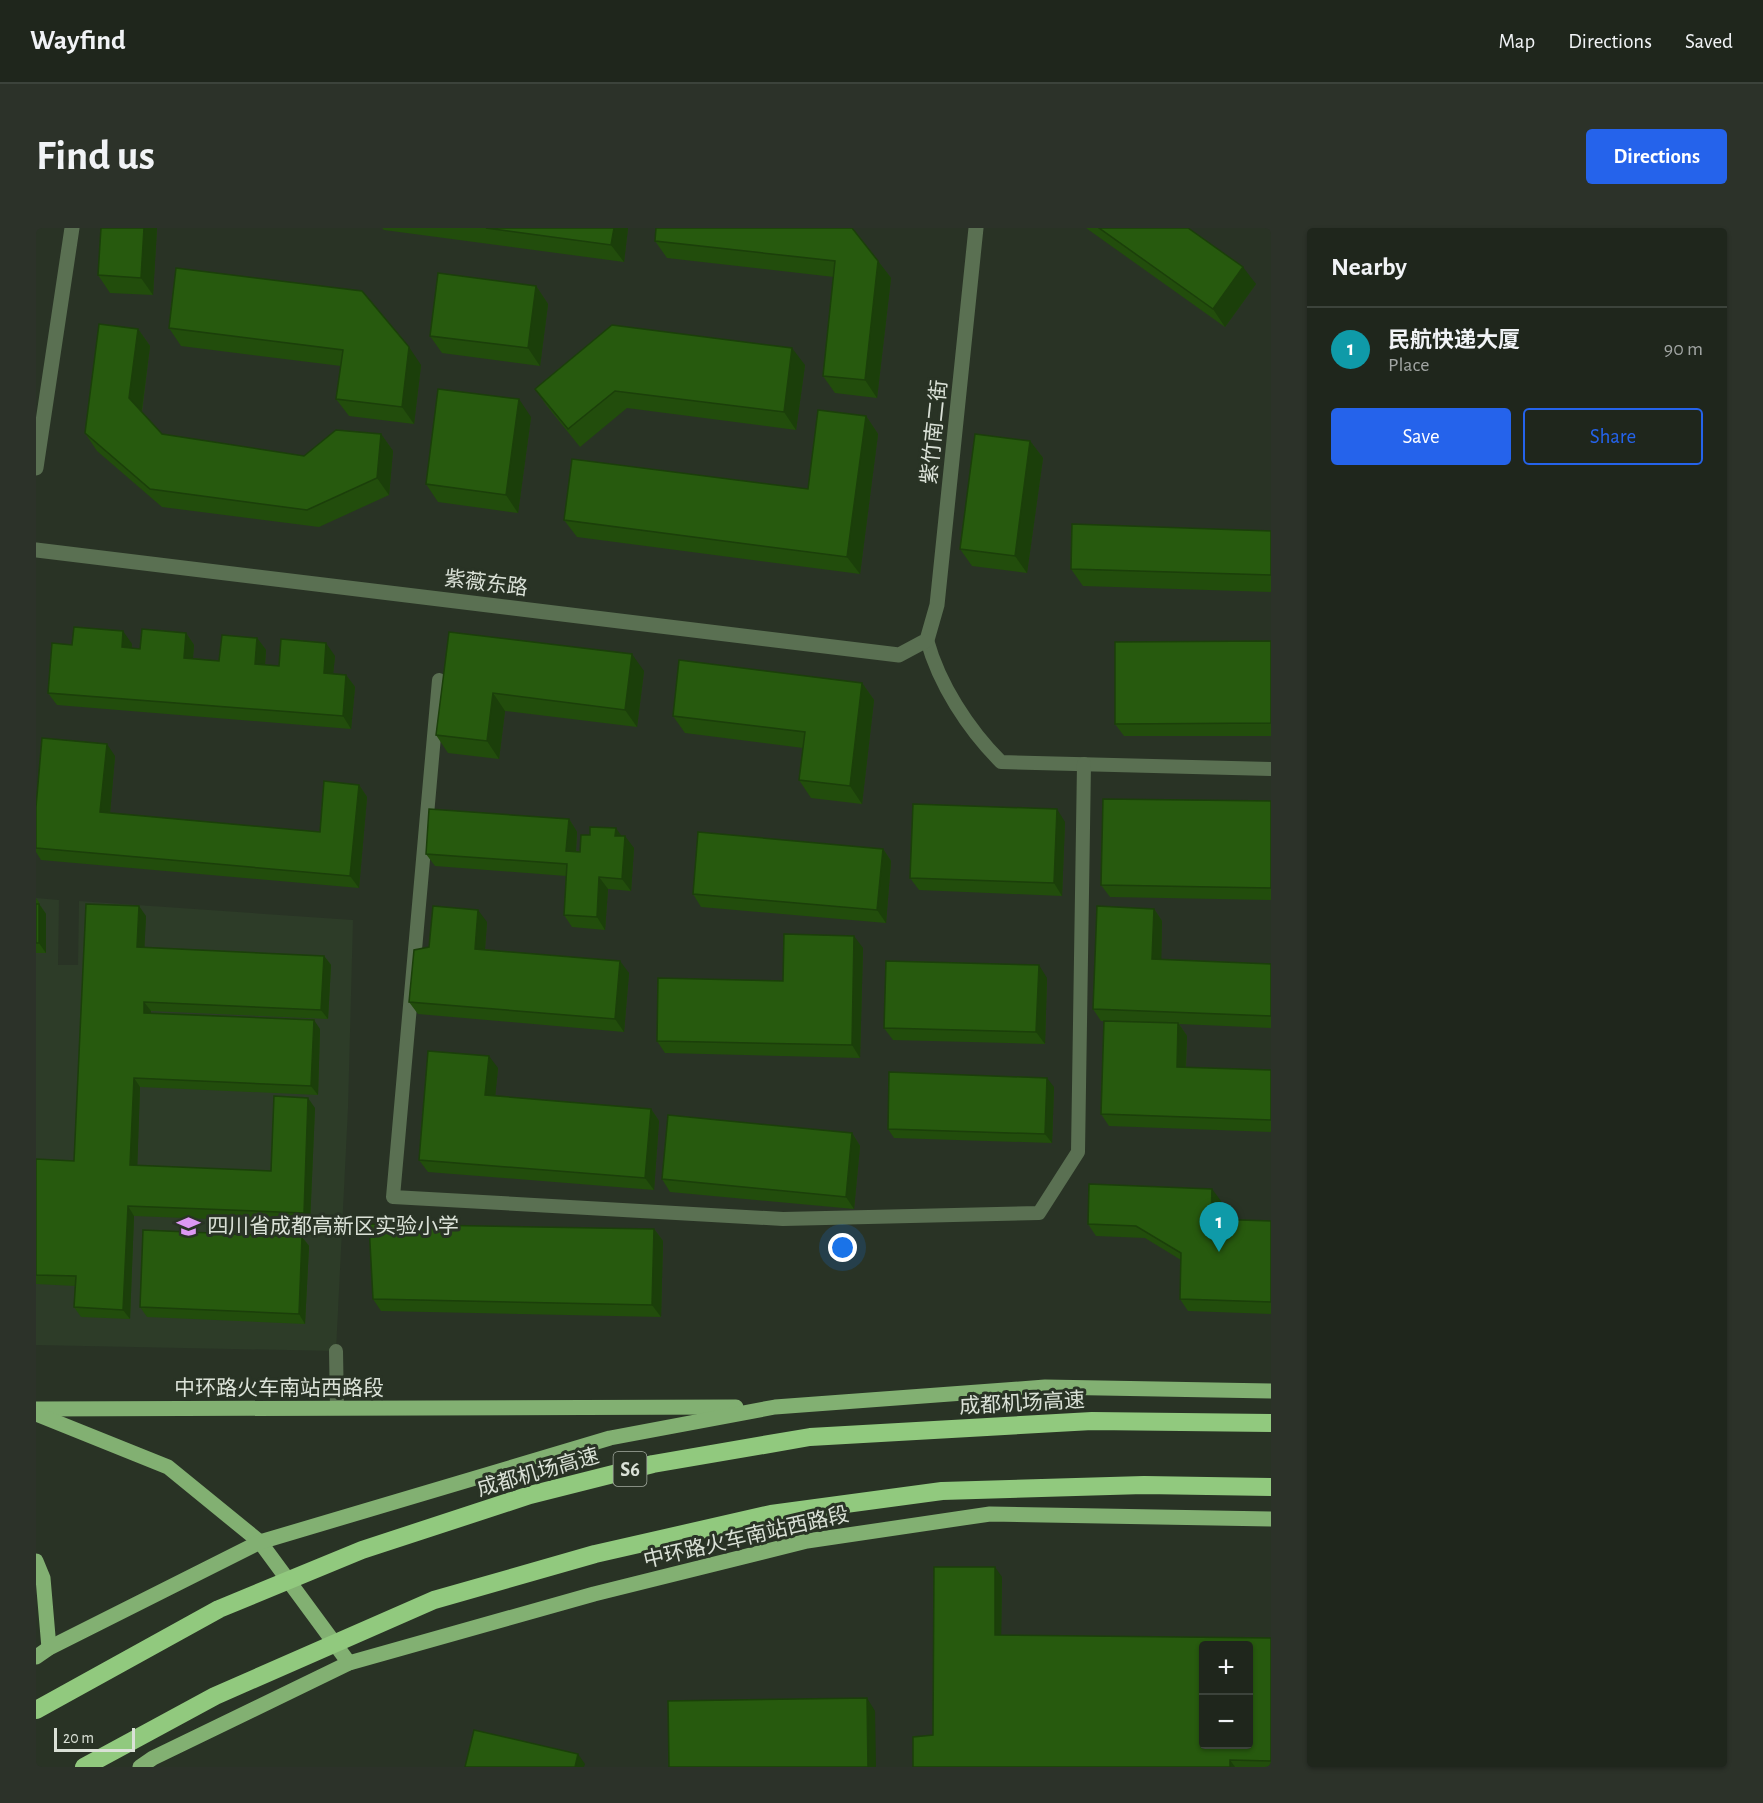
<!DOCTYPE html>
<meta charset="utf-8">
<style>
:root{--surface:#1f261c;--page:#2c3229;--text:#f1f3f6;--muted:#a1a5a3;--line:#3c433b;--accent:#2563eb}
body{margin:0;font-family:"Alegreya Sans","Noto Sans SC",sans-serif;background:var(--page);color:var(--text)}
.controls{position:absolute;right:18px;bottom:18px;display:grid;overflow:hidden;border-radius:6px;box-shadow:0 2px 4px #0004}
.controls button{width:54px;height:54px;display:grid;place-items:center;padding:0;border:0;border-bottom:2px solid var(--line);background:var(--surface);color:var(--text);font:30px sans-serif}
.scale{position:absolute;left:18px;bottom:15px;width:81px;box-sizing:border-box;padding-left:6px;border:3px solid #dae1d7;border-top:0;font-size:16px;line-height:21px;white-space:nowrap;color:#dae1d7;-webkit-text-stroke:4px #293325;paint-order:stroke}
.you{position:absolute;left:807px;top:1020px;width:21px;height:21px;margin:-15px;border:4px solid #fff;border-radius:50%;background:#1a73e8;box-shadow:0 0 0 9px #1a73e833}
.badge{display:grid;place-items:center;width:39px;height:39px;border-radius:50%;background:var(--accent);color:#fff;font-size:20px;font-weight:700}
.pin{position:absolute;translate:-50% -50px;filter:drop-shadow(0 2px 3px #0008)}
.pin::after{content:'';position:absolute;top:32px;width:21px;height:18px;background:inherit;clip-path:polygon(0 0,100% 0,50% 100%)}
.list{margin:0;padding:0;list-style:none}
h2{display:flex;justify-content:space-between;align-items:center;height:78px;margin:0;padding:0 24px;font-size:26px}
h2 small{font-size:20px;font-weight:400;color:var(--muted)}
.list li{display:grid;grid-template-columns:39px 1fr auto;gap:18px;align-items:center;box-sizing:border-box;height:84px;padding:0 24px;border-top:2px solid var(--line)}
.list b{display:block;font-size:22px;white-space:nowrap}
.list p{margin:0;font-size:20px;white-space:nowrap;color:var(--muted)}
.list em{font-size:20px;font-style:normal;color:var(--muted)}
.actions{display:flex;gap:12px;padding:18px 24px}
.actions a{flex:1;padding:14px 0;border:2px solid var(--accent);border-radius:6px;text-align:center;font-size:21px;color:var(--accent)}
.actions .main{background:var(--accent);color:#fff}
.map{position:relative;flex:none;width:1235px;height:1539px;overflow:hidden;border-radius:6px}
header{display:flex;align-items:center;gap:36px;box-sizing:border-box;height:84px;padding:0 30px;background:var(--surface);border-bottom:2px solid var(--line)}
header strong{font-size:28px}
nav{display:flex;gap:33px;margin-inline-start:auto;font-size:21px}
.intro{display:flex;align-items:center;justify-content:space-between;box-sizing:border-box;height:144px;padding:0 36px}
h1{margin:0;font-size:42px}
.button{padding:15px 27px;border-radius:6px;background:var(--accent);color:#fff;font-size:21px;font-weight:700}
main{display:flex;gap:36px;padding:0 36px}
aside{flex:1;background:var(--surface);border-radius:6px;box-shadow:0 2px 4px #0004}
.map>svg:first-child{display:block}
</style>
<header>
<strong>Wayfind</strong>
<nav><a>Map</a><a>Directions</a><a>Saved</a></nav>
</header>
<div class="intro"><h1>Find us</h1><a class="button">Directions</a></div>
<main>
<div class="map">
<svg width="1235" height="1539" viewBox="0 0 1235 1539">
<rect width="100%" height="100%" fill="#293325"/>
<polygon fill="#2d3c28" points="0,670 23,672 22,737 42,737 43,673 317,692 312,880 300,1123 0,1117"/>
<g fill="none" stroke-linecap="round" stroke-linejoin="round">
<g stroke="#5a7052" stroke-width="14">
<path d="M891 412C903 456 932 501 965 534L1235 541"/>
<polyline points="403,452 357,969 747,991 1003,985 1042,924 1048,536"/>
<polyline points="300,1123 301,1180"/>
</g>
<g stroke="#5a7052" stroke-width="15">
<polyline points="0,240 36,0"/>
<polyline points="0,322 863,427 891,412 901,377 940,0"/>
</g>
<g stroke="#82b072" stroke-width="15">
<polyline points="0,1181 700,1179"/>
<polyline points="0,1186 132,1239 224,1314 313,1435"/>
<polyline points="0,1333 7,1350 13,1420"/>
<polyline points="0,1429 13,1420 224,1314 574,1210 739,1179 1009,1159 1235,1163"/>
<polyline points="104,1539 117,1530 313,1435 558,1366 771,1313 954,1286 1235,1291"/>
</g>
<g stroke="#91c97e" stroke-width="18">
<polyline points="0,1482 183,1381 326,1322 494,1267 617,1236 774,1209 1056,1193 1235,1195"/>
<polyline points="48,1539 179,1468 398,1372 559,1326 735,1286 906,1263 1108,1257 1235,1259"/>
</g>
</g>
<g fill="#224d0c">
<polygon points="121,0 117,67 74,65 62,47"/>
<polygon points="346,0 592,0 588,34 348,2"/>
<polygon points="816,0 855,50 841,170 799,165 787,148 798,49 631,30 619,13"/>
<polygon points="1050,0 1152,0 1220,56 1189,99"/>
<polygon points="140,40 385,137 378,196 313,188 300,171 305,138 145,118 133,100"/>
<polygon points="500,58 512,76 504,138 406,125 394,108"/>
<polygon points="102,101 114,118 106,184 126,206 268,228 345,206 357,223 353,267 283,299 126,279 61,223 49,205"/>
<polygon points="769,137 760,202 591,180 544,219 511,178 499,161"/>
<polygon points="830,188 842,206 824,346 541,309 528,292 772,261"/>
<polygon points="495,189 482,285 402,274 390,256"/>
<polygon points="994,213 1007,230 991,345 936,338 924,321"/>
<polygon points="1235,303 1235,364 1047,358 1035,341"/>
<polygon points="413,404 608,443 601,499 469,483 463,531 412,525 400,507"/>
<polygon points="150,405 158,417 157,430 183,433 221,410 230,422 229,437 243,438 299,428 297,446 310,447 319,459 315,501 21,477 12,465 36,417 96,416 95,420 104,421"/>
<polygon points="1235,413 1235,508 1088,508 1079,496"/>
<polygon points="826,455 838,472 826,576 775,570 763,552 767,520 649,505 637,488"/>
<polygon points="79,528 74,585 284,604 323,557 331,569 323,660 5,632 0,624 0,579"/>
<polygon points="1235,573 1235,672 1074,669 1065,657"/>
<polygon points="533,591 541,604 540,624 544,624 585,608 598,620 595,663 572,661 569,702 536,699 528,687 530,648 399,638 390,626"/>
<polygon points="1029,594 1026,668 883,662 874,650"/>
<polygon points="847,621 855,633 850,695 665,679 657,666"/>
<polygon points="0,670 3,674 3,676 10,686 10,725 0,725"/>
<polygon points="1118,681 1126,693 1125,732 1235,736 1235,800 1143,796 1151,808 1150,839 1235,842 1235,904 1073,898 1065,886 1068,793 1065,793 1057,781"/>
<polygon points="110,688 108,719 288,728 295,737 292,791 115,783 115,785 284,801 282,867 104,859 101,938 235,943 279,880 274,995 98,988 94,1091 45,1089 38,1079 39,1058 0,1056 0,931 38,933"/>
<polygon points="451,694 449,721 593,745 588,804 382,786 373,774 393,719"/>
<polygon points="827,720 824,830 629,825 621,813"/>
<polygon points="1011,750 1009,816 857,812 848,800"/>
<polygon points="462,840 459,868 615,881 623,893 618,962 392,944 383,932"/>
<polygon points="1018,859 1016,915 858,910 852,901"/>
<polygon points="816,905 824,918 818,981 634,964 626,951"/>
<polygon points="1185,973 1184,991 1235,993 1235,1086 1152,1083 1144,1071 1145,1032 1109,1010 1060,1008 1052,996"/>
<polygon points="618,1001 627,1013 625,1089 345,1083 337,1071"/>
<polygon points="266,1009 273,1018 269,1096 111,1089 104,1079"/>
<polygon points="966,1349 965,1407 1235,1410 1235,1539 877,1539 897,1507"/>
</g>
<g fill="#1b3f0a">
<polygon points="108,0 121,0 117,67 105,50"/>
<polygon points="578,0 592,0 588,34 575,17"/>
<polygon points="842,33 855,50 841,170 829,152"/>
<polygon points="1207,39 1220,56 1189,99 1177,81"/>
<polygon points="500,58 512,76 504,138 492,120"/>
<polygon points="102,101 114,118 105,188 93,170"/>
<polygon points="373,119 385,137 378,196 366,179"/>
<polygon points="756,120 769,137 760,202 748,184"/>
<polygon points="483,171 495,189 482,285 470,267"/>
<polygon points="830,188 842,206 824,346 811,329"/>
<polygon points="345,206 357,223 353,267 341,250"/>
<polygon points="994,213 1007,230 991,345 979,328"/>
<polygon points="87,403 96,416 94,432 86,419"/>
<polygon points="150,405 158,417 156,442 148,430"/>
<polygon points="221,410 230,422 228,449 219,436"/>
<polygon points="290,415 299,428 296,457 288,445"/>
<polygon points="596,426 608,443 601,499 589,482"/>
<polygon points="310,447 319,459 315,501 307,488"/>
<polygon points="826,455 838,472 826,576 814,558"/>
<polygon points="457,465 469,483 463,531 451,513"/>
<polygon points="71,516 79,528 73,597 64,584"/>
<polygon points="323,557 331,569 323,660 314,648"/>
<polygon points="1021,581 1029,594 1026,668 1018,655"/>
<polygon points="533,591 541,604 539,636 530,623"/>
<polygon points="580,600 589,613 589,608 598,620 595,663 586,651 579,608"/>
<polygon points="847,621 855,633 850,695 841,682"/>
<polygon points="563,649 572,661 569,702 561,689"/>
<polygon points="3,676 10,686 10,725 3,715"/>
<polygon points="103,678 110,688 108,729 101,719"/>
<polygon points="1118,681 1126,693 1125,744 1116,731"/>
<polygon points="442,682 451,694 448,733 439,721"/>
<polygon points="818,708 827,720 824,830 816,817"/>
<polygon points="288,728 295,737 292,791 285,782"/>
<polygon points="584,733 593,745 588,804 579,791"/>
<polygon points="1003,737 1011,750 1009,816 1000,804"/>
<polygon points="108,774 115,783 114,794 108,785"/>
<polygon points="278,792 284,801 282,867 275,858"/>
<polygon points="1142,795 1151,808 1149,851 1141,839"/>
<polygon points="453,828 462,840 458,880 449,867"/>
<polygon points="98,850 104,859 101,947 94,937"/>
<polygon points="1011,850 1018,859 1016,915 1009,906"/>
<polygon points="272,870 279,880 274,995 268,985"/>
<polygon points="615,881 623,893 618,962 609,950"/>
<polygon points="816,905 824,918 818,981 810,969"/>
<polygon points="1176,961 1185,973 1184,1003 1175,991"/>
<polygon points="92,978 98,988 94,1091 87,1082"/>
<polygon points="618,1001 627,1013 625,1089 616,1077"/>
<polygon points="266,1009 273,1018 269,1096 263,1086"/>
<polygon points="959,1339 966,1349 965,1417 959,1407"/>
<polygon points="831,1470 839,1483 840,1539 832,1539"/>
<polygon points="542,1526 549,1536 548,1539 539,1539"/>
<polygon points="1194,1532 1199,1539 1194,1539"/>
</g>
<g fill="#275a0e" stroke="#1b3f0a" stroke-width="1.5" fill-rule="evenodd">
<polygon points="65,0 108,0 105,50 62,47"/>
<polygon points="450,0 578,0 575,17"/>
<polygon points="620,0 816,0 842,33 829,152 787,148 799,33 619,13"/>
<polygon points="1063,0 1152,0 1207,39 1177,81"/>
<polygon points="140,40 326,63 373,119 366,179 300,171 307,122 133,100"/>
<polygon points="402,45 500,58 492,120 394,108"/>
<polygon points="63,96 102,101 93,170 126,206 268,228 300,202 345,206 341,250 271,282 114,261 49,205"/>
<polygon points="576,97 756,120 748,184 579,163 532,201 499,161"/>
<polygon points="402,161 483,171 470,267 390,256"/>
<polygon points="782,182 830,188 811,329 528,292 536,231 772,261"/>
<polygon points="939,206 994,213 979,328 924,321"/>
<polygon points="1036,296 1235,303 1235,347 1035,341"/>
<polygon points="38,399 87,403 86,419 104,421 106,401 150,405 148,430 183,433 186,407 221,410 219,436 243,438 245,411 290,415 288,445 310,447 307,488 12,465 16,415 36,417"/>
<polygon points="413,404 596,426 589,482 457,465 451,513 400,507"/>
<polygon points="1235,413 1235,495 1079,496 1079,414"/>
<polygon points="643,432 826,455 814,558 763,552 769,504 637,488"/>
<polygon points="6,510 71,516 64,584 284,604 288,553 323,557 314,648 0,620 0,579"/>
<polygon points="1067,571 1235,573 1235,660 1065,657"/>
<polygon points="877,576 1021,581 1018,655 874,650"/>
<polygon points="393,581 533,591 530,623 544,624 545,607 554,607 554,599 580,600 579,608 589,608 586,651 563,649 561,689 528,687 531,636 390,626"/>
<polygon points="662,604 847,621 841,682 657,666"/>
<rect x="0" y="676" width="3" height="39"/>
<polygon points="50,676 103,678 101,719 288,728 285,782 108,774 108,785 278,792 275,858 98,850 94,937 235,943 238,868 272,870 268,985 92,978 87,1082 38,1079 40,1048 0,1047 0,931 38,933"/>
<polygon points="397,678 442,682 439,721 584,733 579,791 373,774 378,722 393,719"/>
<polygon points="1061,678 1118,681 1116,731 1235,736 1235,788 1057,781"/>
<polygon points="748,706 818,708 816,817 621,813 622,750 747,753"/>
<polygon points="850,733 1003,737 1000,804 848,800"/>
<polygon points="1068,793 1142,795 1141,839 1235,842 1235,892 1065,886"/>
<polygon points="392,823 453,828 449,867 615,881 609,950 383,932"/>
<polygon points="853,844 1011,850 1009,906 852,901"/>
<polygon points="632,887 816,905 810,969 626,951"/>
<polygon points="1053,956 1176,961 1175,991 1235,993 1235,1074 1144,1071 1145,1025 1100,998 1052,996"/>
<polygon points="333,996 618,1001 616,1077 337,1071"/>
<polygon points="107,1002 266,1009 263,1086 104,1079"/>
<path d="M898 1339H959V1407L1235 1410V1533L1194 1532V1539H877V1509L897 1507ZM1167 1418H1212V1516H1167Z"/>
<polygon points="831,1470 832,1539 633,1539 632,1473"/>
<polygon points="438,1502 542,1526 539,1539 429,1539"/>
</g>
<defs>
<symbol id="school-bare" viewBox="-9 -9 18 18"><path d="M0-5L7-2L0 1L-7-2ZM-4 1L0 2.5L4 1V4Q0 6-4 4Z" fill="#dd98f3" stroke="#293325" stroke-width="2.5" paint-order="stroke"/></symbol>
</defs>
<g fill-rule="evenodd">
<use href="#school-bare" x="136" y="982" width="33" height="33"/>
</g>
<g text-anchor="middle" stroke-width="6" stroke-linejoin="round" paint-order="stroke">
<rect fill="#293325" stroke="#a5ada2" stroke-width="1.5" x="577.5" y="1224" width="33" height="34" rx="4.5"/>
<g font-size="20" font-weight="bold" fill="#dae1d7">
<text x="594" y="1248">S6</text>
</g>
<g font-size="21" fill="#dae1d7" stroke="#293325">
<text transform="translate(898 204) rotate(-84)" y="7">紫竹南二街</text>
<text transform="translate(450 355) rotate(7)" y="7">紫薇东路</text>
<text x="243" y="1167">中环路火车南站西路段</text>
<text transform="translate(986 1175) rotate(-3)" y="7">成都机场高速</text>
<text transform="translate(502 1244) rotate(-16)" y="7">成都机场高速</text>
<text transform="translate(710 1309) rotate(-13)" y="7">中环路火车南站西路段</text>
</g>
<g font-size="21" fill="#dae1d7" stroke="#293325" text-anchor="start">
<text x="171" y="1005">四川省成都高新区实验小学</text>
</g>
</g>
</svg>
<div class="controls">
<button>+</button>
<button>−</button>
</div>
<div class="scale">20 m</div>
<div class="you"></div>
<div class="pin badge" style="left:1183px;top:1024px;background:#0f9aa8">1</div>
</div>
<aside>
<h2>Nearby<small></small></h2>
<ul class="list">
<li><span class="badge" style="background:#0f9aa8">1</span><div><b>民航快递大厦</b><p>Place</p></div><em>90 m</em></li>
</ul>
<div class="actions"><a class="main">Save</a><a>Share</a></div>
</aside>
</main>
